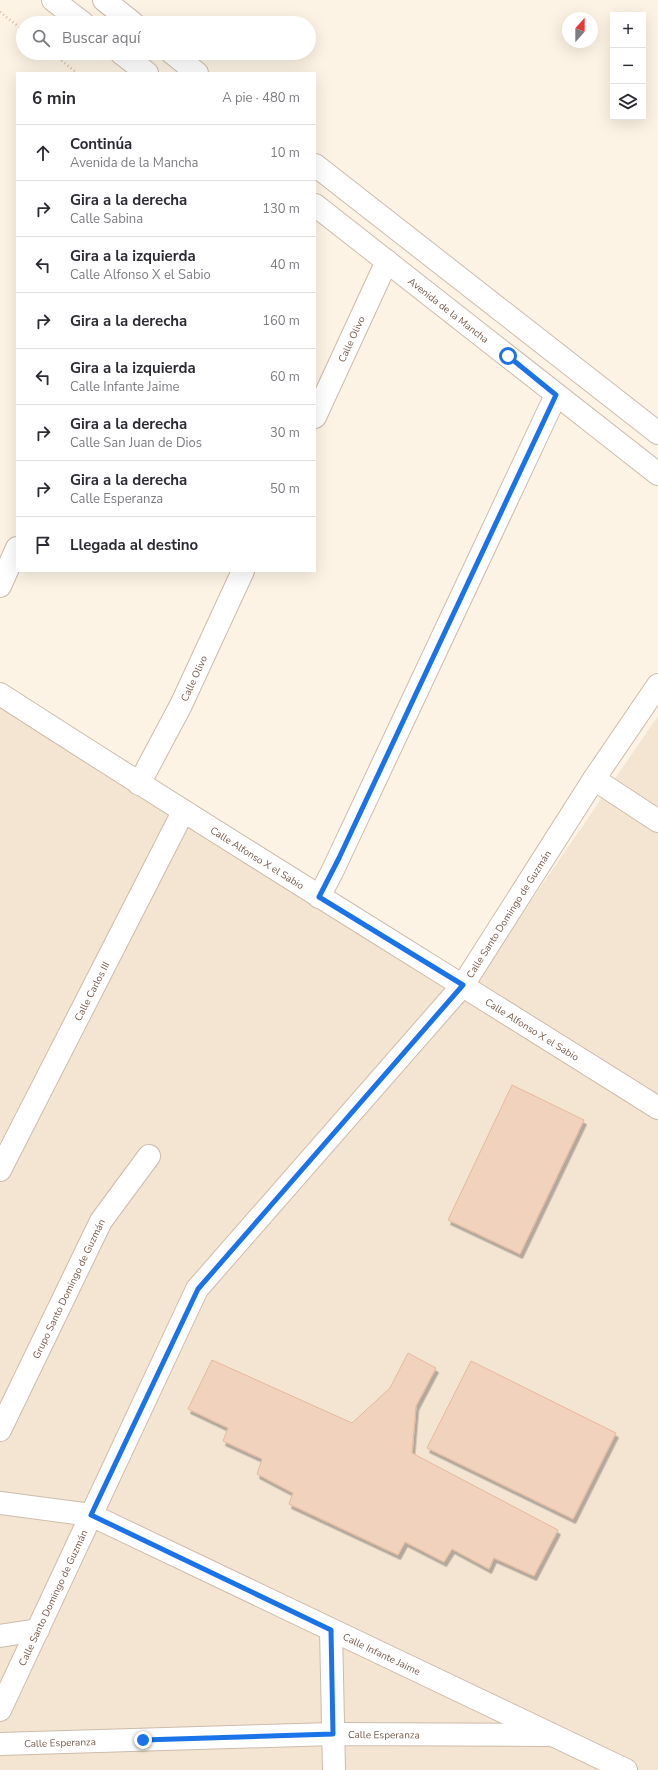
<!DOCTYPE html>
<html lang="es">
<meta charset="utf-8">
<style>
:root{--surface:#fff;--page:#f7f7f7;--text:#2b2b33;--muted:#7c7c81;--line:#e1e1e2}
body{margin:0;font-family:"Nunito Sans",sans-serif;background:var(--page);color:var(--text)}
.controls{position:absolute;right:12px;top:12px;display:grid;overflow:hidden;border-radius:0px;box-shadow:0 4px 16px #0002}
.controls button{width:36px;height:36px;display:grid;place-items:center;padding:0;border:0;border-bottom:1px solid var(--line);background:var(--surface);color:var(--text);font:20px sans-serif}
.compass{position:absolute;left:562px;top:12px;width:36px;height:36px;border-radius:50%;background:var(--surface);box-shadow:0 4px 16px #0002;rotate:21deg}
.stop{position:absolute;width:12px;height:12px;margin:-9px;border:3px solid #1a73e8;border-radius:50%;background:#fff}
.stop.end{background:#1a73e8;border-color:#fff;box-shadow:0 1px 4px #0008}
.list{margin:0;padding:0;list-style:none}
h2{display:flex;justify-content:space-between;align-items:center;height:52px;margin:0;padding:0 16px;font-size:17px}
h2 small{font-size:13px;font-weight:400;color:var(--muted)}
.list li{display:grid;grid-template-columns:26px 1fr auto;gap:12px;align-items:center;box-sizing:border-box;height:56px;padding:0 16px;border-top:1px solid var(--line)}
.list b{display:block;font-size:15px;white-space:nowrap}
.list p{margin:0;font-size:13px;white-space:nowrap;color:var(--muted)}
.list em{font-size:13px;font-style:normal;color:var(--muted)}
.icon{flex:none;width:22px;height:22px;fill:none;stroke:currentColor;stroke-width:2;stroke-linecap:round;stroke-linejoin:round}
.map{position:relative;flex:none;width:658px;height:1770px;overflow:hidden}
.search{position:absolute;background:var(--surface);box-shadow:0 4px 16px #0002;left:16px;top:16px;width:300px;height:44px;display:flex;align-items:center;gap:10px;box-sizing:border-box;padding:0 14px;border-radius:22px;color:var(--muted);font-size:15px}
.panel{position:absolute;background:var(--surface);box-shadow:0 4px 16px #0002;left:16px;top:72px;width:300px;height:500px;border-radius:0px}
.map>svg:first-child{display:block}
</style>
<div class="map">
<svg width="658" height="1770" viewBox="0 0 658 1770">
<defs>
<filter id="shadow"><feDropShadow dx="2.5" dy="4.5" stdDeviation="0" flood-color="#0004"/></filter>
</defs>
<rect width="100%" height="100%" fill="#fcf3e4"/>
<polygon fill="#f4e5d3" points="0,683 324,893 476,981 658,716 658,1770 0,1770"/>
<g fill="#f1d2bc" stroke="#e4b99d" filter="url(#shadow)">
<polygon points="512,1085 584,1120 520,1254 448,1220"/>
<polygon points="408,1353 436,1368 416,1406 412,1453 558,1530 534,1576 494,1558 489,1569 452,1549 444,1562 405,1542 398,1555 289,1504 293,1493 257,1474 262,1459 223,1441 228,1428 188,1409 212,1360 352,1423 390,1388"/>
<polygon points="471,1361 616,1433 573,1519 427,1448"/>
</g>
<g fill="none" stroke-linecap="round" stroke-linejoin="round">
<defs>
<g id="street">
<polyline points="53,0 83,23"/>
<polyline points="104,0 133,23"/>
<polyline points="121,53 147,73"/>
<polyline points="172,53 197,73"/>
<polyline points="315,165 658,433"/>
<path id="s1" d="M315 205 658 474"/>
<path id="s2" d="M315 417 387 261"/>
<polyline points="0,586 17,548"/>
<path id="s3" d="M0 694C218 835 439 970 658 1108"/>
<polyline points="594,779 658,821"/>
<path id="s4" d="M139 784 181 705 243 571"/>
<polyline points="319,897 332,872 556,395"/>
<path id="s5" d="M0 1170 183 812"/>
<path id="s6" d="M0 1430 101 1221 149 1156"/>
<path id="s7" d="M0 1503 91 1515 626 1770"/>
<polyline points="331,1630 334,1770"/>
<polyline points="0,1636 38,1630"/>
<path id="s8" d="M0 1710 197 1289 463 985 594 779 658 685"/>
<path id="s9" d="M0 1744 333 1734 546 1735"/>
</g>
</defs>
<use href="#street" stroke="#cdbbab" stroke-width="24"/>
<g stroke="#d6b69f" stroke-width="2.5" stroke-dasharray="1 3" stroke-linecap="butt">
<polyline points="0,12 23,30"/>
<polyline points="52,53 77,73"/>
</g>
<use href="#street" stroke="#fff" stroke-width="22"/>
</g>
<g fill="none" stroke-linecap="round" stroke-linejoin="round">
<polyline stroke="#1a73e8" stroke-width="5" points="143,1740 333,1734 331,1630 91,1515 198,1289 463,985 319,897 339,858 556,395 508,356"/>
</g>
<g text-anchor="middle" stroke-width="3.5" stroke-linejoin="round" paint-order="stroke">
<g font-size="10" fill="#745a4a" stroke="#fff7ea">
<text dy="4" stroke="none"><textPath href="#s1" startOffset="170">Avenida de la Mancha</textPath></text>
<text dy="4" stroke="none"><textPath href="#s2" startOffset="86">Calle Olivo</textPath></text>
<text dy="4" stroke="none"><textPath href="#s4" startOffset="119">Calle Olivo</textPath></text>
<text dy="4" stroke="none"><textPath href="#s3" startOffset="305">Calle Alfonso X el Sabio</textPath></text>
<text dy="4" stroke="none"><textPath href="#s8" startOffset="953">Calle Santo Domingo de Guzmán</textPath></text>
<text dy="4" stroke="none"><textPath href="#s5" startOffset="201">Calle Carlos III</textPath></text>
<text dy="4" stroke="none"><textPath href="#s3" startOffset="629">Calle Alfonso X el Sabio</textPath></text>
<text dy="4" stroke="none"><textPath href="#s6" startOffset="157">Grupo Santo Domingo de Guzmán</textPath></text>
<text dy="4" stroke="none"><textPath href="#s8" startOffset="124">Calle Santo Domingo de Guzmán</textPath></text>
<text dy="4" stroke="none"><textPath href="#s7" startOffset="414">Calle Infante Jaime</textPath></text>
<text dy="4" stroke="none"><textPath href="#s9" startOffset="384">Calle Esperanza</textPath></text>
<text dy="4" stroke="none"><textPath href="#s9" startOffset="60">Calle Esperanza</textPath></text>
</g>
</g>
</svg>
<div class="controls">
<button>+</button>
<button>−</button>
<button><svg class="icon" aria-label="layers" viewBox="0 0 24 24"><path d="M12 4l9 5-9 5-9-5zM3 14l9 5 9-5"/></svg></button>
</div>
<svg class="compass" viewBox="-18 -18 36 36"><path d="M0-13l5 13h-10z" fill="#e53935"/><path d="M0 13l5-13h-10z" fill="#7c7c81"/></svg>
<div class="stop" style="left:508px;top:356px"></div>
<div class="stop end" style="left:143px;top:1740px"></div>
<div class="search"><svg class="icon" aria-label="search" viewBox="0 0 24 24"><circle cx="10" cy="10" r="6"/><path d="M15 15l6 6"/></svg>Buscar aquí</div>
<section class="panel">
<h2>6 min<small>A pie · 480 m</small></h2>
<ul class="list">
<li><svg class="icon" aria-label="ahead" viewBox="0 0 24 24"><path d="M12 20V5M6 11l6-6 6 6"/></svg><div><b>Continúa</b><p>Avenida de la Mancha</p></div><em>10 m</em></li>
<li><svg class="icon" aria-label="right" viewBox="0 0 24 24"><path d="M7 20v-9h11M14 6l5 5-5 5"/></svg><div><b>Gira a la derecha</b><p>Calle Sabina</p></div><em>130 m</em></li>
<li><svg class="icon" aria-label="left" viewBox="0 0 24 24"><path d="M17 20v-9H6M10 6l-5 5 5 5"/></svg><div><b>Gira a la izquierda</b><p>Calle Alfonso X el Sabio</p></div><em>40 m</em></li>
<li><svg class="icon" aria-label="right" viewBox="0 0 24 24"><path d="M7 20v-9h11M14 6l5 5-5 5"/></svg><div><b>Gira a la derecha</b></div><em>160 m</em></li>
<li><svg class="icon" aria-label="left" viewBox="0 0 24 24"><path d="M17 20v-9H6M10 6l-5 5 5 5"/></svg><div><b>Gira a la izquierda</b><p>Calle Infante Jaime</p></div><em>60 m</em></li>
<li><svg class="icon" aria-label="right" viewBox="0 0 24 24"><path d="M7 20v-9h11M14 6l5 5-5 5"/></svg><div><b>Gira a la derecha</b><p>Calle San Juan de Dios</p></div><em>30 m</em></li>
<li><svg class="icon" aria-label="right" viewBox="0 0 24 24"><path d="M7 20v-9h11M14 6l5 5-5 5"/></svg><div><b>Gira a la derecha</b><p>Calle Esperanza</p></div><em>50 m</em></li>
<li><svg class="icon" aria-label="arrive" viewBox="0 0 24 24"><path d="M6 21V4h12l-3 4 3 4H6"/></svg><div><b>Llegada al destino</b></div></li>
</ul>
</section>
</div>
